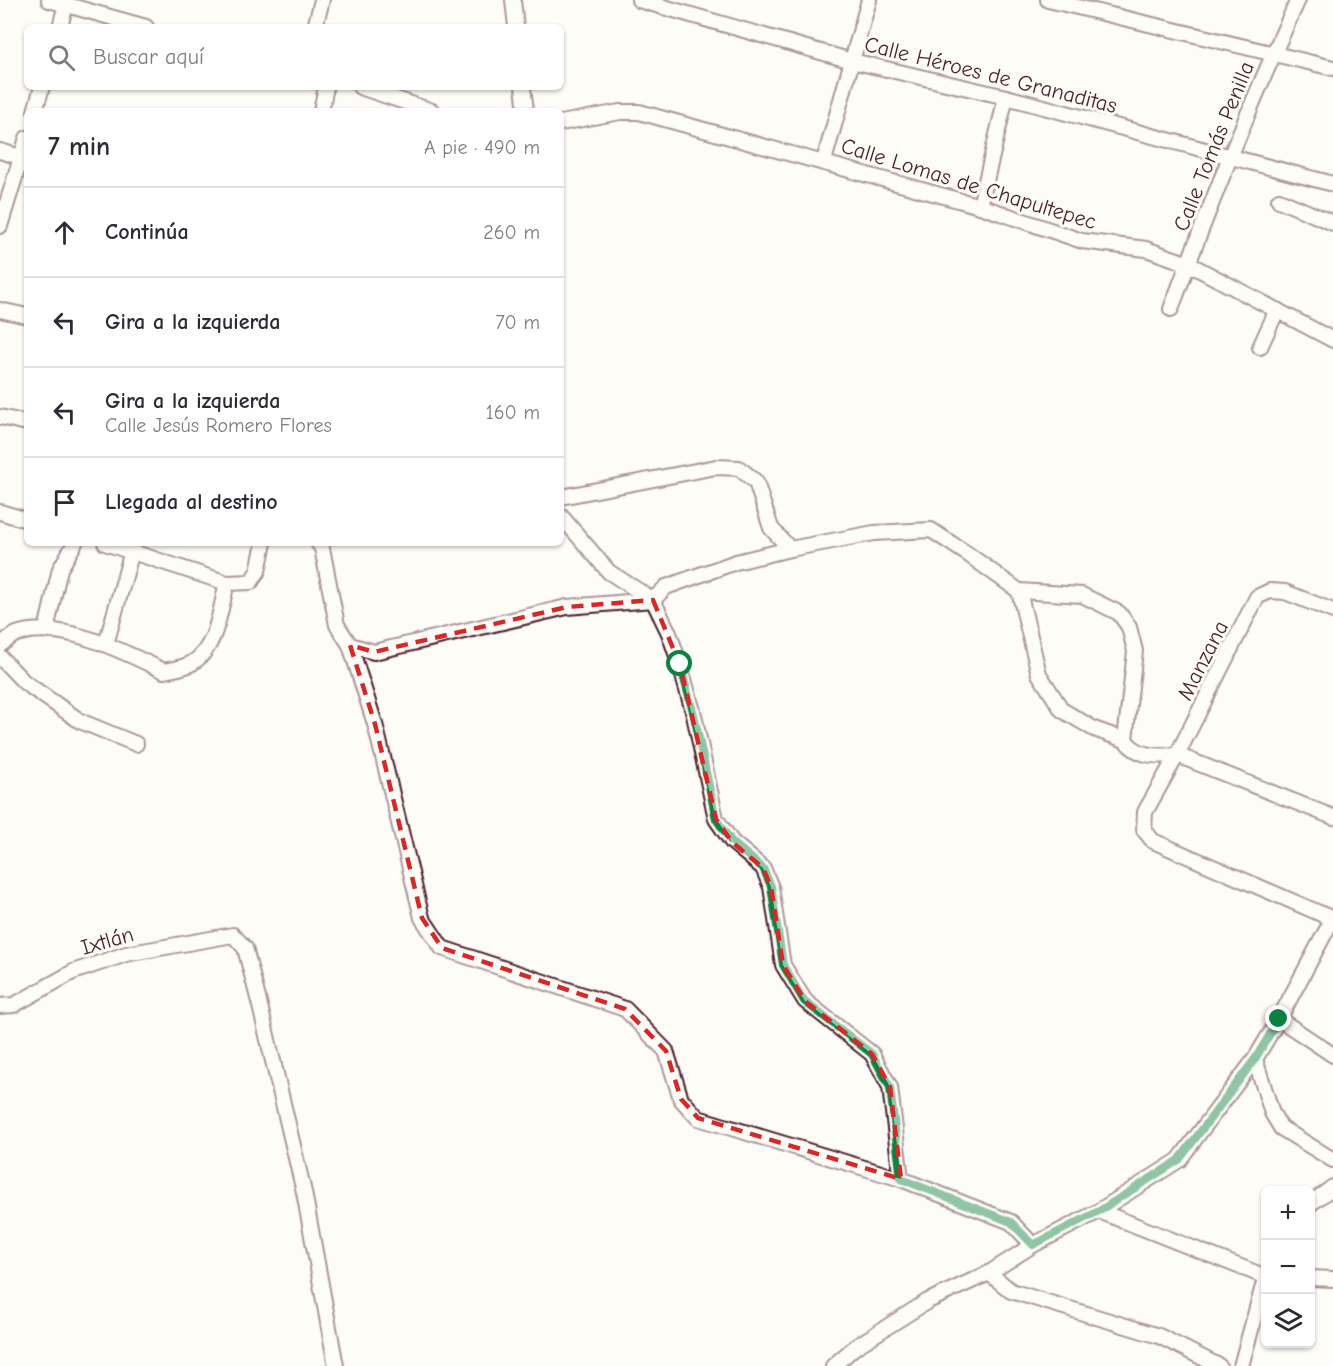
<!DOCTYPE html>
<html lang="es">
<meta charset="utf-8">
<style>
:root{--surface:#fff;--page:#f2f2f3;--text:#2b2b33;--muted:#7c7c81;--line:#e1e1e2}
body{margin:0;font-family:"Comic Neue",sans-serif;background:var(--page);color:var(--text)}
.controls{position:absolute;right:18px;bottom:18px;display:grid;overflow:hidden;border-radius:9px;box-shadow:0 2px 4px #0004}
.controls button{width:54px;height:54px;display:grid;place-items:center;padding:0;border:0;border-bottom:2px solid var(--line);background:var(--surface);color:var(--text);font:30px sans-serif}
.stop{position:absolute;width:18px;height:18px;margin:-14px;border:4px solid #0b8043;border-radius:50%;background:#fff}
.stop.end{background:#0b8043;border-color:#fff;box-shadow:0 2px 6px #0008}
.list{margin:0;padding:0;list-style:none}
h2{display:flex;justify-content:space-between;align-items:center;height:78px;margin:0;padding:0 24px;font-size:26px}
h2 small{font-size:20px;font-weight:400;color:var(--muted)}
.list li{display:grid;grid-template-columns:39px 1fr auto;gap:18px;align-items:center;box-sizing:border-box;height:90px;padding:0 24px;border-top:2px solid var(--line)}
.list b{display:block;font-size:22px;white-space:nowrap}
.list p{margin:0;font-size:20px;white-space:nowrap;color:var(--muted)}
.list em{font-size:20px;font-style:normal;color:var(--muted)}
.icon{flex:none;width:33px;height:33px;fill:none;stroke:currentColor;stroke-width:2;stroke-linecap:round;stroke-linejoin:round}
.map{position:relative;flex:none;width:1333px;height:1366px;overflow:hidden}
.search{position:absolute;background:var(--surface);box-shadow:0 2px 4px #0004;left:24px;top:24px;width:540px;height:66px;display:flex;align-items:center;gap:15px;box-sizing:border-box;padding:0 21px;border-radius:9px;color:var(--muted);font-size:22px}
.panel{position:absolute;background:var(--surface);box-shadow:0 2px 4px #0004;left:24px;top:108px;width:540px;height:438px;border-radius:9px}
.map>svg:first-child{display:block}
</style>
<div class="map">
<svg width="1333" height="1366" viewBox="0 0 1333 1366">
<rect width="100%" height="100%" fill="#fdfcf7"/>
<filter id="ink" filterUnits="userSpaceOnUse"><feTurbulence type="fractalNoise" baseFrequency=".0167" numOctaves="2"/><feDisplacementMap in="SourceGraphic" scale="12" xChannelSelector="R" yChannelSelector="G"/><feConvolveMatrix kernelMatrix="1 2 1 2 8 2 1 2 1" color-interpolation-filters="sRGB"/></filter>
<g filter="url(#ink)">
<g fill="none" stroke-linecap="round" stroke-linejoin="round">
<defs>
<g id="minor">
<polyline points="49,0 146,27"/>
<polyline points="513,0 516,27"/>
<polyline points="639,0 852,61 1006,97 1333,184"/>
<polyline points="1048,0 1333,68"/>
<polyline points="60,27 67,0"/>
<polyline points="315,27 322,0"/>
<polyline points="360,87 432,111"/>
<polyline points="523,87 526,111"/>
<polyline points="35,111 42,87"/>
<polyline points="321,111 326,87"/>
<polyline points="561,123 620,112 639,112 980,206 1082,241 1146,249 1189,264 1333,340"/>
<polyline points="0,151 27,159"/>
<polyline points="824,161 869,0"/>
<polyline points="1279,200 1333,223"/>
<polyline points="980,206 1006,97"/>
<polyline points="0,226 27,138"/>
<path d="M1171 309C1210 205 1251 101 1298 0"/>
<polyline points="0,310 27,316"/>
<polyline points="1260,347 1277,310"/>
<polyline points="0,417 27,423"/>
<polyline points="561,497 716,467 739,468 756,482 771,528 790,549"/>
<polyline points="0,512 27,520"/>
<polyline points="561,516 609,572 653,600 669,633 680,665 694,715 716,819 732,842 763,868 771,887 783,965 805,1001 872,1054 890,1087 901,1179"/>
<polyline points="105,543 227,583"/>
<path d="M318 543 322 548 337 625 350 645 374 652 567 607 653 600 666 587 736 562 790 549 874 533 931 530 969 555 1019 591 1082 595 1119 613 1129 627 1135 651 1125 740C1139 758 1156 756 1177 755L1333 817"/>
<polyline points="1019,591 1039,674 1062,710 1094,729 1125,740"/>
<polyline points="1333,611 1285,592 1270,591 1257,597 1177,755 1145,812 1144,830 1153,841 1333,919"/>
<polyline points="46,630 60,569 75,543"/>
<polyline points="106,644 132,551"/>
<path d="M0 645C6 641 13 634 20 633 65 621 124 652 164 671 173 669 184 668 192 663 217 648 220 609 227 583L251 582 258 571 264 543"/>
<polyline points="350,645 375,724 422,918 442,948 625,1009 666,1051 681,1099 698,1118 901,1179 1011,1222 1033,1245"/>
<polyline points="0,657 24,682 80,721 136,744"/>
<polyline points="0,1006 14,1005 73,972 126,954 233,935 245,948 260,1006 304,1192 336,1366"/>
<polyline points="1279,1019 1333,1055"/>
<polyline points="1255,1059 1272,1113 1281,1128 1333,1160"/>
<polyline points="1310,1204 1333,1187"/>
<polyline points="1099,1211 1266,1277"/>
<polyline points="989,1273 1011,1291 1159,1336 1219,1366"/>
<polyline points="1310,1278 1333,1279"/>
<polyline points="833,1366 855,1347 928,1301 989,1273 1033,1245 1099,1211 1179,1160 1255,1059 1279,1019 1333,918"/>
<polyline points="1241,1366 1266,1275"/>
</g>
</defs>
<use href="#minor" stroke="#4a1f2b" stroke-width="18"/>
<use href="#minor" stroke="#fdfcf7" stroke-width="14"/>
</g>
</g>
<g fill="none" stroke-linecap="round" stroke-linejoin="round" filter="url(#ink)">
<polyline stroke="#0b8043" stroke-width="8" points="680,664 694,715 716,819 732,842 763,868 771,886 783,965 804,1001 872,1054 890,1087 901,1179 1011,1222 1033,1245 1099,1211 1179,1160 1255,1059 1279,1019"/>
</g>
<path d="M0 0H1333V1366H0ZM653 600 680 665 716 819 732 842 763 868 771 887 783 965 805 1001 872 1054 890 1087 901 1179 698 1118 681 1099 666 1051 625 1009 442 948 422 918 375 724 350 645 374 652 567 607Z" fill="#fdfcf7" fill-opacity=".55" fill-rule="evenodd"/>
<path fill="none" stroke="#d62828" stroke-width="4.5" stroke-dasharray="12 8" stroke-linejoin="round" d="M653 600 680 665 716 819 732 842 763 868 771 887 783 965 805 1001 872 1054 890 1087 901 1179 698 1118 681 1099 666 1051 625 1009 442 948 422 918 375 724 350 645 374 652 567 607Z"/>
<g text-anchor="middle" stroke-width="6" stroke-linejoin="round" paint-order="stroke">
<g font-size="22" fill="#4a1f2b" stroke="#fdfcf7">
<text transform="translate(991 74) rotate(14)" y="8">Calle Héroes de Granaditas</text>
<text transform="translate(1213 146) rotate(-68)" y="8">Calle Tomás Penilla</text>
<text transform="translate(969 183) rotate(17)" y="8">Calle Lomas de Chapultepec</text>
<text transform="translate(1202 660) rotate(-63)" y="8">Manzana</text>
<text transform="translate(107 940) rotate(-16)" y="8">Ixtlán</text>
</g>
</g>
</svg>
<div class="controls">
<button>+</button>
<button>−</button>
<button><svg class="icon" aria-label="layers" viewBox="0 0 24 24"><path d="M12 4l9 5-9 5-9-5zM3 14l9 5 9-5"/></svg></button>
</div>
<div class="stop" style="left:680px;top:664px"></div>
<div class="stop end" style="left:1279px;top:1019px"></div>
<div class="search"><svg class="icon" aria-label="search" viewBox="0 0 24 24"><circle cx="10" cy="10" r="6"/><path d="M15 15l6 6"/></svg>Buscar aquí</div>
<section class="panel">
<h2>7 min<small>A pie · 490 m</small></h2>
<ul class="list">
<li><svg class="icon" aria-label="ahead" viewBox="0 0 24 24"><path d="M12 20V5M6 11l6-6 6 6"/></svg><div><b>Continúa</b></div><em>260 m</em></li>
<li><svg class="icon" aria-label="left" viewBox="0 0 24 24"><path d="M17 20v-9H6M10 6l-5 5 5 5"/></svg><div><b>Gira a la izquierda</b></div><em>70 m</em></li>
<li><svg class="icon" aria-label="left" viewBox="0 0 24 24"><path d="M17 20v-9H6M10 6l-5 5 5 5"/></svg><div><b>Gira a la izquierda</b><p>Calle Jesús Romero Flores</p></div><em>160 m</em></li>
<li><svg class="icon" aria-label="arrive" viewBox="0 0 24 24"><path d="M6 21V4h12l-3 4 3 4H6"/></svg><div><b>Llegada al destino</b></div></li>
</ul>
</section>
</div>
